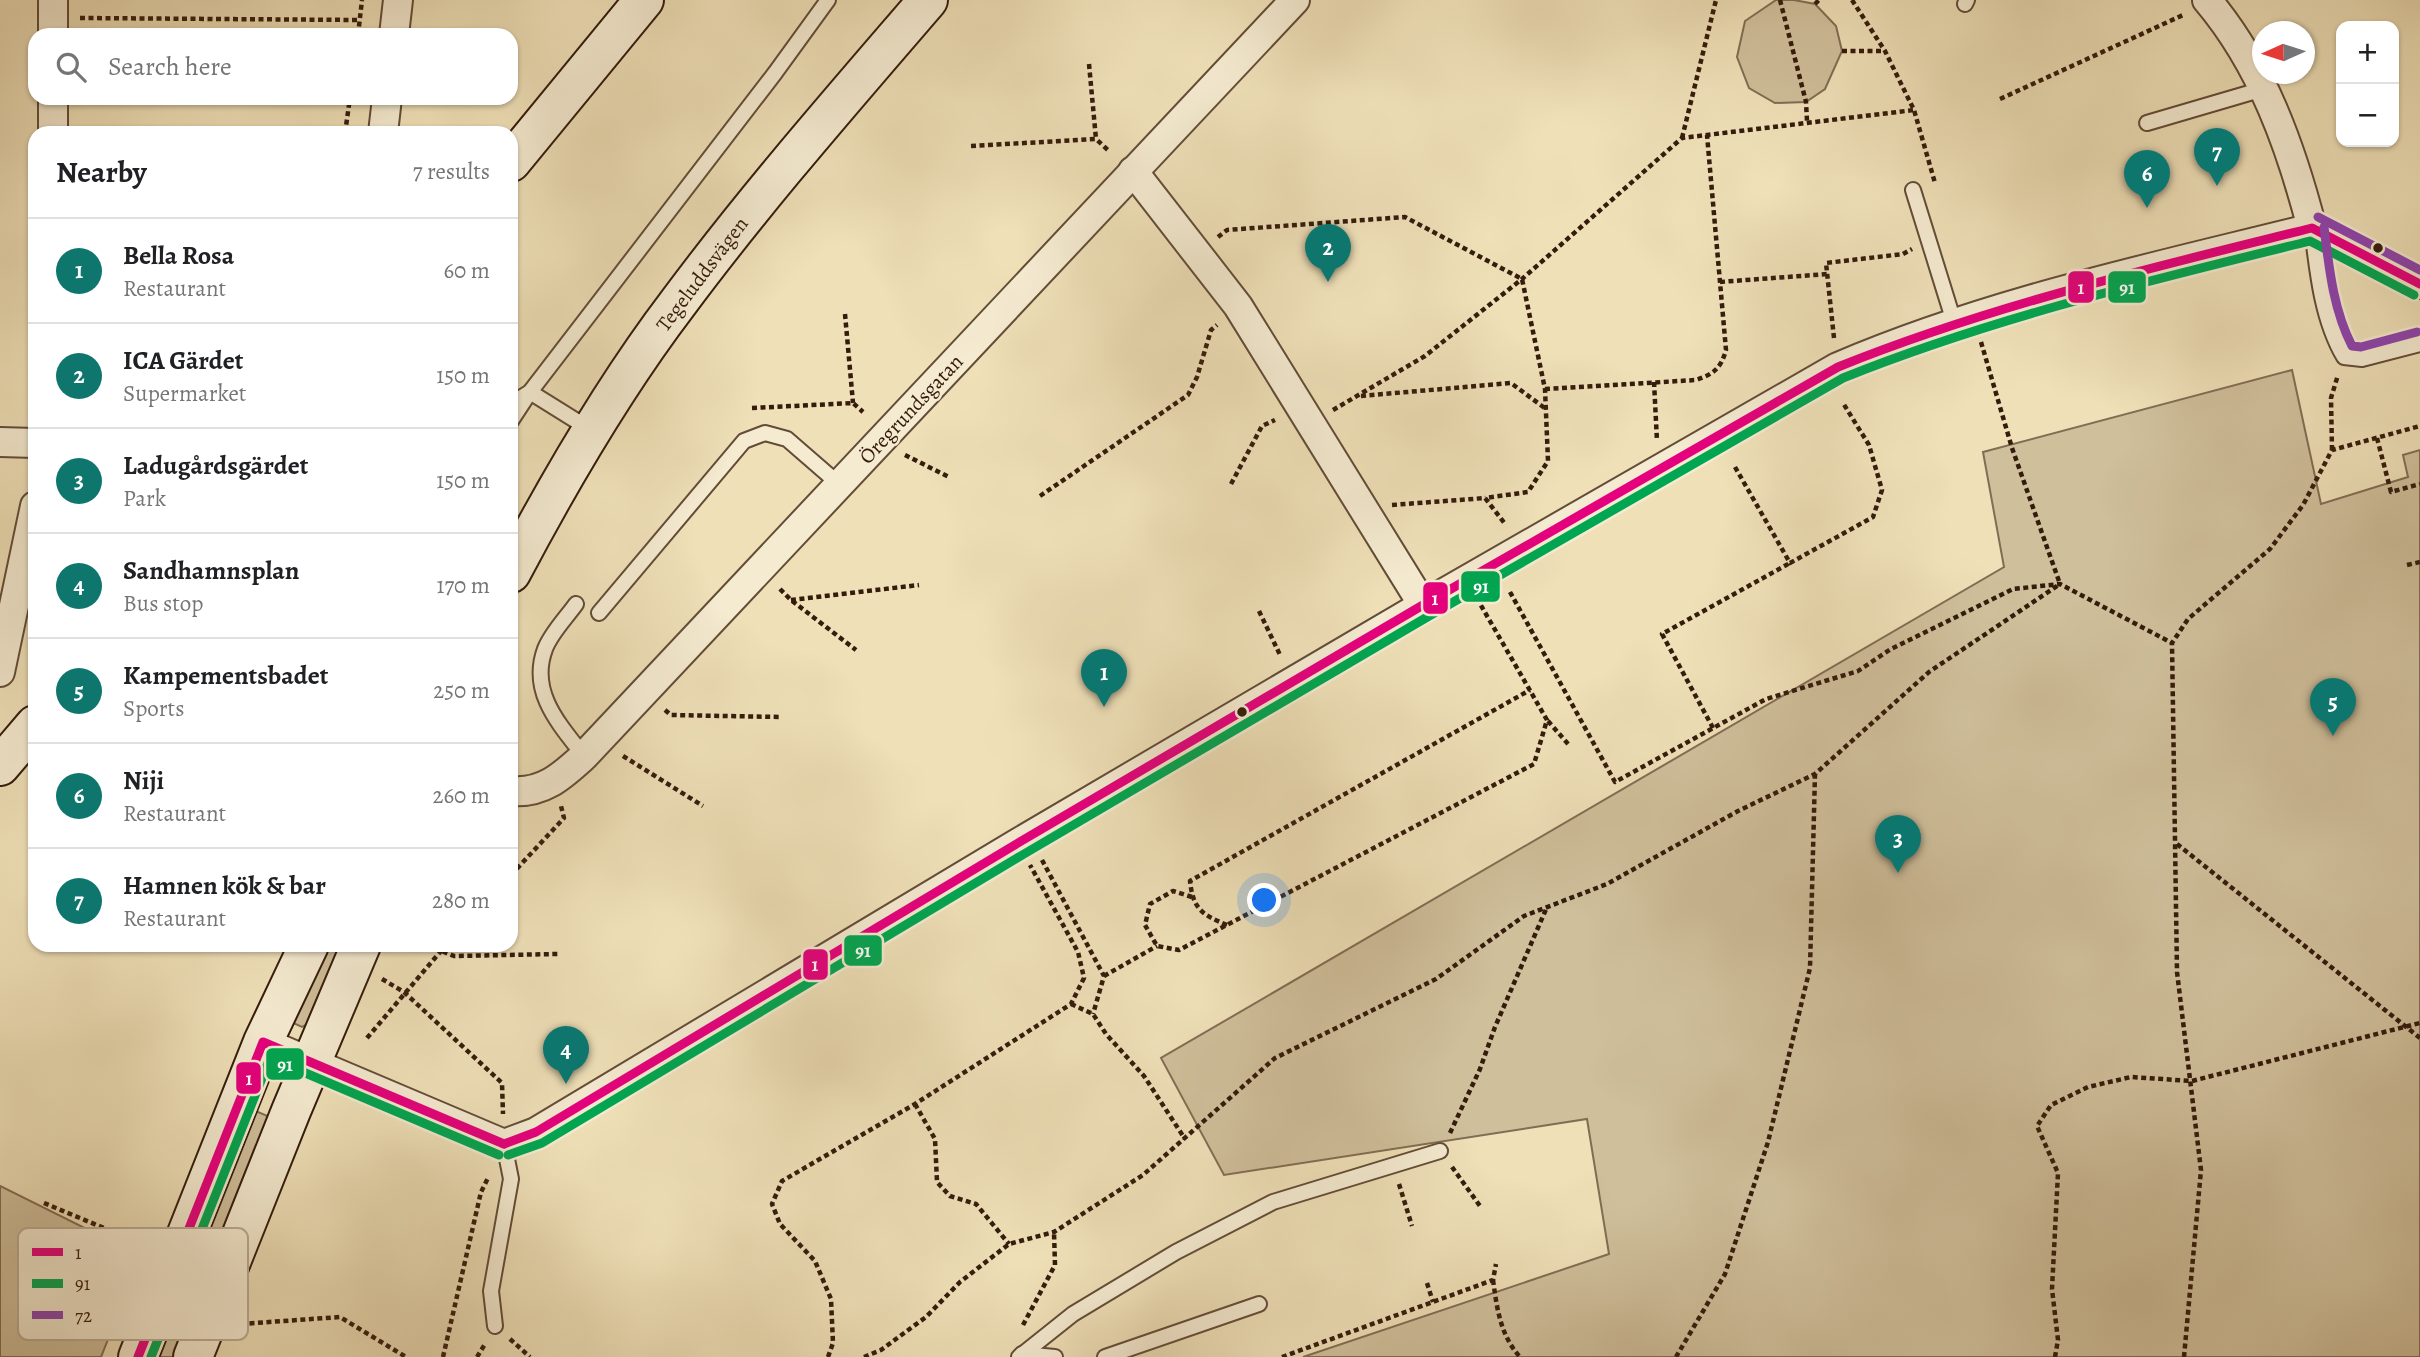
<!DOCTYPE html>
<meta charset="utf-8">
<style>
:root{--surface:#fff;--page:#f2f2f2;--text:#202124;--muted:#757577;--line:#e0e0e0;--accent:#0f766e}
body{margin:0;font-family:Alegreya,serif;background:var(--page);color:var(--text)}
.controls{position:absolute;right:21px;top:21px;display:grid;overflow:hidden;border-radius:14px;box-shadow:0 2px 5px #0004}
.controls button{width:63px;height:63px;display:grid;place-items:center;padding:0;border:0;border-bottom:2px solid var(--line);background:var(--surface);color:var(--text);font:35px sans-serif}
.compass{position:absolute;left:2252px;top:21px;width:63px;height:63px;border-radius:50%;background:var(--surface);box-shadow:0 2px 5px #0004;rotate:267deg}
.you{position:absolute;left:1265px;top:901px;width:24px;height:24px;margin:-18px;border:5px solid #fff;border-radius:50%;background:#1a73e8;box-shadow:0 0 0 10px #1a73e833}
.badge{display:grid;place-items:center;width:46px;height:46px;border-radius:50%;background:var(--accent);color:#fff;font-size:23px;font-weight:700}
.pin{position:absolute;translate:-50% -58px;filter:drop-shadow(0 2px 4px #0008)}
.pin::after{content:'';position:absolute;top:37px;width:24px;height:21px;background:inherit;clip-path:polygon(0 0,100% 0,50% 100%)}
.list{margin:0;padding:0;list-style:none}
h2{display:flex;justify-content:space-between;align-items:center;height:91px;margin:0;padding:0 28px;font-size:30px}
h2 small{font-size:23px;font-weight:400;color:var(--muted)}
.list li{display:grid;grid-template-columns:46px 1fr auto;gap:21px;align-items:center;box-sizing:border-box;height:105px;padding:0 28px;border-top:2px solid var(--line)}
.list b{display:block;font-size:26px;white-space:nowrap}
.list p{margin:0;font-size:23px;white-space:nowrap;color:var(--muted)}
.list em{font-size:23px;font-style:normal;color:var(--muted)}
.icon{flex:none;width:38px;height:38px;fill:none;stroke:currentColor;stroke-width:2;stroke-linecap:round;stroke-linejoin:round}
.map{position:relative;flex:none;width:2420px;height:1357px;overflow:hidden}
.search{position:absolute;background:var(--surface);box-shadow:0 2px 5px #0004;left:28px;top:28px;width:490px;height:77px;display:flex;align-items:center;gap:18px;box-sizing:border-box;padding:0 24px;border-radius:21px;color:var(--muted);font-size:26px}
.panel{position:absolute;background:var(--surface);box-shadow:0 2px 5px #0004;left:28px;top:126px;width:490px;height:826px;border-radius:21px}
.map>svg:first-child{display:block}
</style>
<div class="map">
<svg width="2420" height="1357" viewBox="0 0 2420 1357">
<rect width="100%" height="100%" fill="#efe0b8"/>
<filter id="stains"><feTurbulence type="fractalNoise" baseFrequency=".00286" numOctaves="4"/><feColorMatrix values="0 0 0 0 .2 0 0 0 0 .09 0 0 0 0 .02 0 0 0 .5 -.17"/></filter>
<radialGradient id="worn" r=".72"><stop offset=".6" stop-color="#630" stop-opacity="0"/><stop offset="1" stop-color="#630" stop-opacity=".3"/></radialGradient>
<g fill="#cfbf9b" stroke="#826d54" stroke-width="2">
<polygon points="1776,0 1794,0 1815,4 1836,26 1842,51 1825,89 1806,102 1775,103 1749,88 1737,57 1745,21"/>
<polygon points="2292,370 2321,504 2408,477 2403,455 2420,450 2420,1357 1303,1357 1609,1254 1587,1119 1224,1175 1161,1058 2004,567 1983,452"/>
<polygon points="324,945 341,945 306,1025 302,1027 291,1022"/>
<polygon points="253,1110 270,1117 173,1357 153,1357"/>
<polygon points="0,1186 141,1256 101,1357 0,1357"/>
</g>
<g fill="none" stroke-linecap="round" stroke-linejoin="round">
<defs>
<g id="service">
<polyline points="1965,4 1967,0"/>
<polyline points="2147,123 2263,89"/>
<polyline points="1913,190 1954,322"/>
<path d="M2312 228C2317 271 2322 320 2344 357L2362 359 2420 344"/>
<polyline points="511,404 530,392 775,73 828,0"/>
<polyline points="511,421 530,392 591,430"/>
<path d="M576 604C566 618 551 633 545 649 529 692 559 724 584 756"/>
<polyline points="599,613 744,441 765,433 787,439 840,485"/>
<polyline points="495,1326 491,1291 511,1179 504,1144"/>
<polyline points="1022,1354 1055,1357"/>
<polyline points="1019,1357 1073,1314 1176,1252 1273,1202 1440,1151"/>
<polyline points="1105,1357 1259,1304"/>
</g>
<g id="minor">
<path d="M2207 0C2262 65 2291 147 2312 228"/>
<polyline points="53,35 53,0"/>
<polyline points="394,35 398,0"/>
<polyline points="53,133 53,98"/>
<polyline points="383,133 387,98"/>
<polyline points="1133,171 1238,306 1423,605"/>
<polyline points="0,442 35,443"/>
<polyline points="0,672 35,506"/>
<path d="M511 791C543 794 562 776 584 756L1295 0"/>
<path d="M263 1042 504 1144 536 1132 1018 843 1423 605 1838 367C1990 302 2152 268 2312 228L2420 284"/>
</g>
<g id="secondary">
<polyline points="511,162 644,0"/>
<path d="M511 573C560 480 614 387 678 303 756 198 843 99 928 0"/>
<polyline points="0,766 35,725"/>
<polyline points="138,1357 263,1042 309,945"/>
<polyline points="193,1357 291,1111 361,945"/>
</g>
</defs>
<use href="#service" stroke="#634c37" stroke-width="18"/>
<use href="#minor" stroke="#634c37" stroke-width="32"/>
<use href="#secondary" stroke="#341b0c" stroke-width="42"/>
<g stroke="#341b0c" stroke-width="4.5" stroke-dasharray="5 3.5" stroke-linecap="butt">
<polyline points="1780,0 1806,102 1807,121"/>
<polyline points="1852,0 1885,51 1914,110 1935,183"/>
<polyline points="1815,4 1819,0"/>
<polyline points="80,18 360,20"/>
<polyline points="358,35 362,0"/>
<polyline points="1842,51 1884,51"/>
<polyline points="1089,64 1096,139"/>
<polyline points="2000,99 2183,15"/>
<polyline points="345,133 350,98"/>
<polyline points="1682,138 1716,0"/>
<polyline points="971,146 1096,139 1110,152"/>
<polyline points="1218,237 1227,230 1405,217 1522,279 1545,389 1548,461 1528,492 1485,498"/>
<polyline points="1720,282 1827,274"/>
<polyline points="845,314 853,403"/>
<polyline points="1834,338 1826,263 1903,254 1912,249"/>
<polyline points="1981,342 2012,448 2060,584"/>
<polyline points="1654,382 1657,441"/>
<path d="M1545 389 1696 380C1714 374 1721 368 1726 350L1707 135"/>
<polyline points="1361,396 1511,383 1546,409"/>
<polyline points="752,408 853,403 863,412"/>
<polyline points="1333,410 1425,356 1522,279 1682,138 1914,110"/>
<polyline points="2377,438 2391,492 2420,484"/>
<polyline points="2332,450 2331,398 2338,375"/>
<polyline points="905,455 949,477"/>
<polyline points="1735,467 1790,563 1873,517 1882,490 1869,445 1843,403"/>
<polyline points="1231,484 1262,426 1275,420"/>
<polyline points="1040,496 1188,395 1197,377 1211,330 1217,325"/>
<polyline points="1392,505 1485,498 1506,525"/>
<polyline points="2407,565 2420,562"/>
<polyline points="780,589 791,600 856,650"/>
<polyline points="1510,592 1615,782 1766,699 1858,671 1891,649 2013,589 2060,584 2172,643"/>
<polyline points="791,600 919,585"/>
<polyline points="1259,611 1281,657"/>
<polyline points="665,710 671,715 781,717"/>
<polyline points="1548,721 1569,745"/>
<polyline points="1713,728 1662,634 1790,563"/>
<polyline points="623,756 703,806"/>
<polyline points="2177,844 2420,1038"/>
<polyline points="1042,860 1104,976 1093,1014"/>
<polyline points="511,875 564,818 561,806"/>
<polyline points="1192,897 1173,891 1150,904 1145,925 1157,946 1179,950 1534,764 1547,720 1479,602"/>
<path d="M1227 925C1203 915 1193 910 1190 881L1530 690"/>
<polyline points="427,945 454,956 558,954"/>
<polyline points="1104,976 1157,946"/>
<polyline points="382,979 404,992 502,1083 503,1114"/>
<polyline points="1071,1004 1093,1014 1106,1034 1144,1076 1185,1139"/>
<polyline points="367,1038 446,945"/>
<polyline points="915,1104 935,1139 937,1182 950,1196 976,1204 1009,1244"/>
<polyline points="1450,1133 1480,1069 1495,1027 1547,907"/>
<polyline points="1452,1167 1480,1206"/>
<polyline points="1399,1184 1412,1226"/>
<polyline points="44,1203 123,1236 146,1249"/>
<path d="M1493 1280C1497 1308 1500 1335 1520 1357"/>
<polyline points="1427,1283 1433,1302"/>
<polyline points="241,1324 340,1317 406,1357"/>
<polyline points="1023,1325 1055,1265 1054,1232"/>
<polyline points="510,1339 530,1357"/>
<polyline points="443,1357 481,1192 488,1178"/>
<polyline points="477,1357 485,1344"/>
<polyline points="828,1357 833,1343 831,1299 815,1261 780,1224 772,1204 782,1181 915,1104 1071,1004 1084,978 1078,952 1030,865"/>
<polyline points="864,1357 881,1350 926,1317 960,1282 1009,1244 1054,1232 1143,1175 1275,1058 1436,979 1524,916 1607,884 1738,811 1815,774 1929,672 2060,584"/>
<polyline points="1282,1357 1493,1280 1496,1264"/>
<polyline points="1676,1357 1725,1274 1768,1142 1810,968 1815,774"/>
<polyline points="2055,1357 2058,1340 2052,1289 2058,1173 2037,1126 2051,1105 2088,1087 2131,1077 2192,1081 2420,1023"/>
<polyline points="2184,1357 2201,1170 2177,972 2172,643 2188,619 2270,549 2303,505 2332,450 2420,426"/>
</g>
<use href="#service" stroke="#f5ebd1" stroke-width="14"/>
<use href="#minor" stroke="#f5ebd1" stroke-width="28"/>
<use href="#secondary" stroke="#f5ebd1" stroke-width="38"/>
<defs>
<g id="bus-1">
<path d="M504 1144 536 1132 1018 843 1423 605 1838 367C1992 305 2151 268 2312 228L2420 284"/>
<polyline points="138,1357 263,1042 504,1144"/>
</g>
<g id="bus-2">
<path d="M508 1155 542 1143 1024 854 1429 616 1843 378C1995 317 2152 280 2310 241L2414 295"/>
<polyline points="151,1357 270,1058 499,1155"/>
</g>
<g id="bus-3">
<polyline points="2318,217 2420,270"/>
<path d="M2324 227C2329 267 2333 309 2352 346L2361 347 2417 332"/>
</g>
</defs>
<use href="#bus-1" stroke="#f5ebd1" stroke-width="14"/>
<use href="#bus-2" stroke="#f5ebd1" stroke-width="14"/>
<use href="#bus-3" stroke="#f5ebd1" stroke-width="14"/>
<use href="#bus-1" stroke="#e5007d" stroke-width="9"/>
<use href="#bus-2" stroke="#00a651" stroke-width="9"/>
<use href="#bus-3" stroke="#8e44ad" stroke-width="9"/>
</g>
<g fill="#341b0c" stroke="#f5ebd1" stroke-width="2.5">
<circle cx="2378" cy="248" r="6"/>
<circle cx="1242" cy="712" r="6"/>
</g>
<g text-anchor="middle" stroke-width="5" stroke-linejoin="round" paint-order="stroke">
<g font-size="21" fill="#341b0c" stroke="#f5ebd1">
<text transform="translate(702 274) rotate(-53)" y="7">Tegeluddsvägen</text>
<text transform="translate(911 409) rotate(-47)" y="7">Öregrundsgatan</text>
</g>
</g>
<rect x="18" y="1228" width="230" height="112" rx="10" fill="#f5ebd1" stroke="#bbad96" stroke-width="2"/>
<rect x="32" y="1248" width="31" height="8" fill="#e5007d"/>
<rect x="32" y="1279" width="31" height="9" fill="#00a651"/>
<rect x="32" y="1311" width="31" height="8" fill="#8e44ad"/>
<g font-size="19" fill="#341b0c">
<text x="75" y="1259">1</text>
<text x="75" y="1290">91</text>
<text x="75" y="1322">72</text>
</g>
<g stroke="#f5ebd1" stroke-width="2.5">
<rect x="2067" y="270" width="28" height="34" rx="7" fill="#e5007d"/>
<rect x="2107" y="270" width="40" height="34" rx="7" fill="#00a651"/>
<rect x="1460" y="570" width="41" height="33" rx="7" fill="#00a651"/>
<rect x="1422" y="581" width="27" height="34" rx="7" fill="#e5007d"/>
<rect x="843" y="934" width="40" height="33" rx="7" fill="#00a651"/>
<rect x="802" y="948" width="27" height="33" rx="7" fill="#e5007d"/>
<rect x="265" y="1047" width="40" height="34" rx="7" fill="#00a651"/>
<rect x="235" y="1061" width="27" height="34" rx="7" fill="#e5007d"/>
</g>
<g font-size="19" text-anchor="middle" font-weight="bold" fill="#fff">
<text x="2081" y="294">1</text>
<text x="2127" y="294">91</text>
<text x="1481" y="593">91</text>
<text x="1435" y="605">1</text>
<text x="863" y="957">91</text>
<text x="815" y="971">1</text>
<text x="285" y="1071">91</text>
<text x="249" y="1085">1</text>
</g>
<rect width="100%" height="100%" filter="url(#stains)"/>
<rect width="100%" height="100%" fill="url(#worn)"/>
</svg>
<div class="controls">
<button>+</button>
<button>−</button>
</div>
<svg class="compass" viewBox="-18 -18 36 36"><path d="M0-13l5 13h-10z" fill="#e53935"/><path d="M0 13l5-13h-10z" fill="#757577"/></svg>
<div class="you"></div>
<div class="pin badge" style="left:1104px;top:707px">1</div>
<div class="pin badge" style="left:1328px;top:282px">2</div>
<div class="pin badge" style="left:1898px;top:873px">3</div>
<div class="pin badge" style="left:566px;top:1084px">4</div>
<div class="pin badge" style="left:2333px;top:736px">5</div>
<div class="pin badge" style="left:2147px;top:208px">6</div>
<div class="pin badge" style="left:2217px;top:186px">7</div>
<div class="search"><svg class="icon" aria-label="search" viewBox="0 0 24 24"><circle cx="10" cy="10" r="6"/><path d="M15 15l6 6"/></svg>Search here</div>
<section class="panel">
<h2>Nearby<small>7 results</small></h2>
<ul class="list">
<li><span class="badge">1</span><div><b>Bella Rosa</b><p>Restaurant</p></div><em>60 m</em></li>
<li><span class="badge">2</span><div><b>ICA Gärdet</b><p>Supermarket</p></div><em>150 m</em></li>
<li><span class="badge">3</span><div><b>Ladugårdsgärdet</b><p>Park</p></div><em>150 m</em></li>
<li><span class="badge">4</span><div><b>Sandhamnsplan</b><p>Bus stop</p></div><em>170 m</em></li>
<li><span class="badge">5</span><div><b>Kampementsbadet</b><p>Sports</p></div><em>250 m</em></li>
<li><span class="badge">6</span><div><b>Niji</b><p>Restaurant</p></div><em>260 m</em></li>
<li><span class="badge">7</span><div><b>Hamnen kök &amp; bar</b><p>Restaurant</p></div><em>280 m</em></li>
</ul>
</section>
</div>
